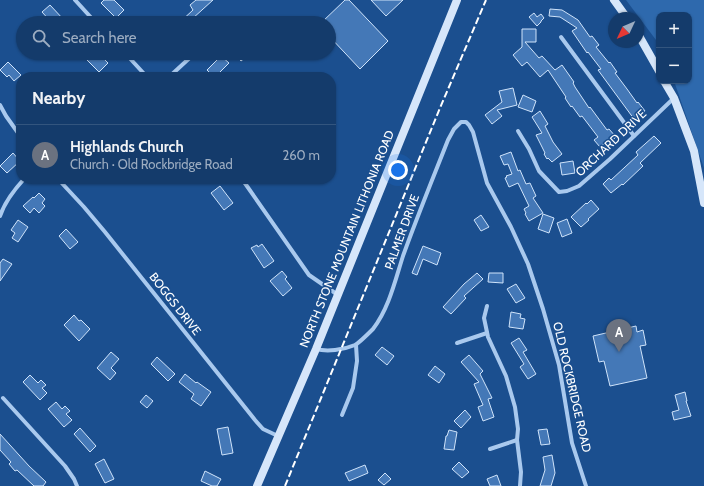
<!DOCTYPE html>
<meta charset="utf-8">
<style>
:root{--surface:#143b6b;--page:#1d4271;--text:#f1f3f6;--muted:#9dadc1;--line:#33557e;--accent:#8c9099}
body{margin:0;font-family:Cabin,sans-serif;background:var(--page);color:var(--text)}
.controls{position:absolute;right:12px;top:12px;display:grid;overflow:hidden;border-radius:8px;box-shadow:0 1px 3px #0004}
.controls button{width:36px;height:36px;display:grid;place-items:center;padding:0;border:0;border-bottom:1px solid var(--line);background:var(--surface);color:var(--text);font:20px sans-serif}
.compass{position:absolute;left:608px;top:12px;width:36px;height:36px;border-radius:50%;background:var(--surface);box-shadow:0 1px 3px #0004;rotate:226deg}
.you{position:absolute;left:398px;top:170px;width:14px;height:14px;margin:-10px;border:3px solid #fff;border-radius:50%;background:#1a73e8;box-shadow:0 0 0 6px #1a73e833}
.badge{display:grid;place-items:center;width:26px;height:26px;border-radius:50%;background:var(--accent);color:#fff;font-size:13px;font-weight:700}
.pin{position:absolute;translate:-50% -33px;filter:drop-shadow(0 1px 2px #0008)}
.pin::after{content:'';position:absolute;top:21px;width:14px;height:12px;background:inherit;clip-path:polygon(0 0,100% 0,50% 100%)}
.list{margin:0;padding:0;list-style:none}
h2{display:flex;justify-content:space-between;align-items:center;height:52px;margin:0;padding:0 16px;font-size:17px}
h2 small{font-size:13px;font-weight:400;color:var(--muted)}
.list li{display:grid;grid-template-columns:26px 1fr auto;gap:12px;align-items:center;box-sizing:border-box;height:60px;padding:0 16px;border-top:1px solid var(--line)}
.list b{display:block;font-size:15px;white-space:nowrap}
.list p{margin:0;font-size:13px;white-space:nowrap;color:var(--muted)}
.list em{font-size:13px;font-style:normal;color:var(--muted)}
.icon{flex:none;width:22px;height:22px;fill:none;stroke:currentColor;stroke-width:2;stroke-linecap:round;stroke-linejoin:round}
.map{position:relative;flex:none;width:704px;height:486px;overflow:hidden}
.search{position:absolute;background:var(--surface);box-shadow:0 1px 3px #0004;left:16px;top:16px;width:320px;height:44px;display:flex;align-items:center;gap:10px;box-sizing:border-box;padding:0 14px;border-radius:22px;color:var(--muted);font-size:15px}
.panel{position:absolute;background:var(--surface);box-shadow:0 1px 3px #0004;left:16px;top:72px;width:320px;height:112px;border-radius:16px}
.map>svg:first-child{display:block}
</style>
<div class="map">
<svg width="704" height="486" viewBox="0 0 704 486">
<rect width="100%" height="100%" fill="#1b4f8f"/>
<polygon fill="#2e69ad" points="626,0 704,0 704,168 674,81 689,81 689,15 659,15 659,44"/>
<g fill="#4478b7" stroke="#cfe3fa">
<polygon points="104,0 114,0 124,10 116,18 101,3"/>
<polygon points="196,0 213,0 192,19 196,23 179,23 193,10 190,5"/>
<polygon points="345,0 349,0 388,41 360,69 329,36 329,23 321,23"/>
<polygon points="371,0 403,0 386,16"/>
<polygon points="50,5 64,20 60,23 52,23 42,12"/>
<polygon points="550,9 562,10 578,20 590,37 592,36 599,45 596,47 609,63 610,62 617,72 615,73 627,89 637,103 638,102 645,111 634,119 598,70 601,69 588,52 587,53 572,31 577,28 560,17 549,16"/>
<polygon points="534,13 537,17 541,14 544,18 541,21 541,22 537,26 529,17"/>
<polygon points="522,29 536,29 536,42 525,42 539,58 542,56 555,70 562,65 574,82 573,83 575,87 589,108 590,107 607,130 609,129 616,137 609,143 608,141 600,147 594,140 598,137 582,116 580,117 572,106 571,107 565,98 566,97 548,70 540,77 527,62 522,66 513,55 522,47"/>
<polygon points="90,53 98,53 108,63 99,72 85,58"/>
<polygon points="234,53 251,53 241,61"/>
<polygon points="221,56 229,63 215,77 214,77 207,70"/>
<polygon points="8,62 21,75 14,81 9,75 7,77 0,70"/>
<polygon points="513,88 517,105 497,110 502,116 492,124 485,115 502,102 499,91"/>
<polygon points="523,95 536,101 532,112 518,107"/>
<polygon points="540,111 548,124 545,126 553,142 562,154 552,162 548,158 547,159 544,154 545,153 536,135 542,133 532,117"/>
<polygon points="654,136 661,143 640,163 643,166 623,185 622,184 611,193 603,184 609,178 611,180 638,155 636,152"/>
<polygon points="511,152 518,171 520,170 526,184 530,183 536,196 533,198 543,213 529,221 525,214 526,213 524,209 529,206 518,183 509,187 505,178 507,177 506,176 512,174 508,164 504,165 500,156"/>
<polygon points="13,153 20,161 7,173 0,166"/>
<polygon points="573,161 575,173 562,175 560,163"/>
<polygon points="220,186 233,203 224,210 211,193"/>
<polygon points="39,193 45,199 42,203 45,206 39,213 34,208 30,213 23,206 33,197 34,198"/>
<polygon points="591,200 599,209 588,219 589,220 581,227 571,217 586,203 587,204"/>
<polygon points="543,214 554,218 549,233 538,229"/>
<polygon points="481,215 489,227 481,231 474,220"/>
<polygon points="567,219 572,233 562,237 557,223"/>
<polygon points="18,220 28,227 18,242 12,238 15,233 11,230"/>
<polygon points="66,229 78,242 70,249 59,236"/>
<polygon points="262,244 274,261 264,268 251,248 257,245 258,247"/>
<polygon points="423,246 441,253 437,265 423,259 417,275 412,273"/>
<polygon points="3,259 12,264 0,281 0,263"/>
<polygon points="282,271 287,277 285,279 292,288 283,296 270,281"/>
<polygon points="477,273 483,279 464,296 466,298 451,314 443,307 464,284"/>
<polygon points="489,273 503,273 503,283 488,282"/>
<polygon points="516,284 525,298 516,303 507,289"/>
<polygon points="511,312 521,314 520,318 525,319 523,329 509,327"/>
<polygon points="74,315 79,321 81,320 90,329 79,341 64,325"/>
<polygon points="636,326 637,332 643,330 646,345 640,346 647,378 610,386 604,361 599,362 593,336"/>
<polygon points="519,338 527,350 523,352 536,374 528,379 520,367 524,364 511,343"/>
<polygon points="382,347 394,356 387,365 375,355"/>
<polygon points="111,352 119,359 111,368 116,373 110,380 97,368"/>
<polygon points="469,355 483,371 480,374 492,398 488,399 494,417 483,421 478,407 483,405 474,384 479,382 461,362"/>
<polygon points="157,357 175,374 168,381 151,364"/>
<polygon points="435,366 445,374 439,383 428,375"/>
<polygon points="185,374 196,383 197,382 211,392 201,406 191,399 194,394 179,382"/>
<polygon points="30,375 38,383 41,380 46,385 42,388 47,393 40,400 23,382"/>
<polygon points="685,392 687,401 686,401 691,416 674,420 672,412 679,410 675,395"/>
<polygon points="146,395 153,401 147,408 140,402"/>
<polygon points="56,402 62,409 65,406 70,411 66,414 72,420 64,427 48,409"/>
<polygon points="465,410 471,417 461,428 454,421"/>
<polygon points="228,427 233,453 222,455 217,429"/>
<polygon points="80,428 96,446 90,452 74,434"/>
<polygon points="547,429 550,444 541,445 538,430"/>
<polygon points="449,430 457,432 454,450 444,449 446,436 447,436"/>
<polygon points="0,434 29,466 46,482 43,486 34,486 17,470 15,471 9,464 11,462 0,450"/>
<polygon points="552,455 555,473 551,486 540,486 545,470 543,457"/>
<polygon points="104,459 114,479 105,483 95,464"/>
<polygon points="459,462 469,472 462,478 452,469"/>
<polygon points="365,465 368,473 349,481 345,473"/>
<polygon points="205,471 221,479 217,486 212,486 201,481"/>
<polygon points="385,473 391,479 384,485 378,480"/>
<polygon points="497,475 501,486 490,486 487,479"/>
</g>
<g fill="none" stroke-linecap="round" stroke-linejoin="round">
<g stroke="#a9c9ee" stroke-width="4">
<polyline points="75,0 96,23"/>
<polyline points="561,37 634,136"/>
<polyline points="125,53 147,77"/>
<polyline points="169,77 195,53"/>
<polyline points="0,105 6,116 21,137"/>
<polyline points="518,131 529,149 539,171 559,192 567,191 579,186 610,159 674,98"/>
<polyline points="58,179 84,207 105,232 255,420 263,429 278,436"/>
<polyline points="242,179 309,275 338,295"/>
<path d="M0 216C5 201 14 190 24 179"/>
<polyline points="487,306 484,318 488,337 506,376 515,407 518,429 517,440 521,472 520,486"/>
<polyline points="457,343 487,333"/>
<path d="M316 349C327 352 343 350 355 345 359 343 369 333 373 329 389 308 395 281 403 256 417 217 433 178 448 140L454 129 461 122H466L469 125 473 132 487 183 511 227 528 264 543 309 559 365 572 443 586 486"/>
<polyline points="3,398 65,466 74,479 77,486"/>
<polyline points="342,415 353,388 357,361 356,345"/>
<polyline points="490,449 517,440"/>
</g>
<g stroke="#d6e6fa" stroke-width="8">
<polyline points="614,0 627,18"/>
<polyline points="638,34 659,71"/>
<polyline points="664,81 674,98 694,151 704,203"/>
<polyline points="257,486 316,349 457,0"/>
</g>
<polyline stroke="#fff" stroke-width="2" stroke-dasharray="7 3" stroke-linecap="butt" points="285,486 440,108 486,0"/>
</g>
<g text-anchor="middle" stroke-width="3" stroke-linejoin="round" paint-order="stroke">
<g font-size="12" fill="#fff" stroke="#1b4f8f">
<text transform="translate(611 143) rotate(-43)" y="4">ORCHARD DRIVE</text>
<text transform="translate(402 232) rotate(-70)" y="4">PALMER DRIVE</text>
<text transform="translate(347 239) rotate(-68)" y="4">NORTH STONE MOUNTAIN LITHONIA ROAD</text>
<text transform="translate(175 304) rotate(52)" y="4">BOGGS DRIVE</text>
<text transform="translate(572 387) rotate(77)" y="4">OLD ROCKBRIDGE ROAD</text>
</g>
</g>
</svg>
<div class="controls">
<button>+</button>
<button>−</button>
</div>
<svg class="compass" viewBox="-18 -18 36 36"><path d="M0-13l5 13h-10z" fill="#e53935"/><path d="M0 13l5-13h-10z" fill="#9dadc1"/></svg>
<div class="you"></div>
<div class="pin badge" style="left:619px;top:352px;background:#6b7280">A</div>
<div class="search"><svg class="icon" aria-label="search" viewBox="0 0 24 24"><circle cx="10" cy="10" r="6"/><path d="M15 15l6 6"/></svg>Search here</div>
<section class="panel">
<h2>Nearby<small></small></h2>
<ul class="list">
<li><span class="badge" style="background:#6b7280">A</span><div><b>Highlands Church</b><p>Church · Old Rockbridge Road</p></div><em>260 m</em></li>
</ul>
</section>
</div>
